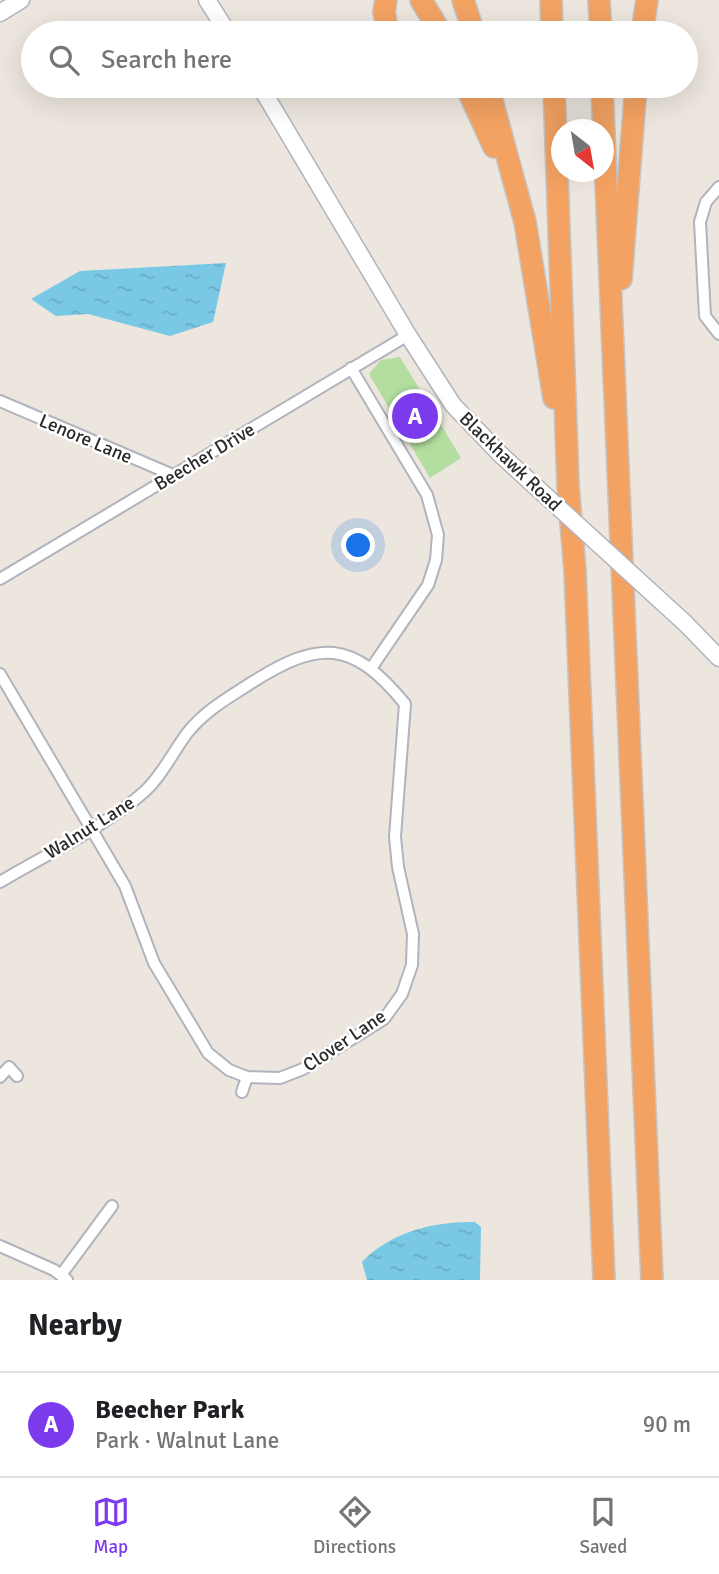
<!DOCTYPE html>
<meta charset="utf-8">
<style>
:root{--surface:#fff;--page:#f6f6f6;--text:#202124;--muted:#757577;--line:#e0e0e0;--accent:#7c3aed}
body{margin:0;font-family:Signika,sans-serif;background:var(--page);color:var(--text)}
.compass{position:absolute;left:551px;top:119px;width:63px;height:63px;border-radius:50%;background:var(--surface);box-shadow:0 7px 28px #0002;rotate:149deg}
.you{position:absolute;left:359px;top:546px;width:24px;height:24px;margin:-18px;border:5px solid #fff;border-radius:50%;background:#1a73e8;box-shadow:0 0 0 10px #1a73e833}
.badge{display:grid;place-items:center;width:46px;height:46px;border-radius:50%;background:var(--accent);color:#fff;font-size:23px;font-weight:700}
.pin{position:absolute;translate:-50% -50%;border:4px solid #fff;box-shadow:0 2px 7px #0006}
.list{margin:0;padding:0;list-style:none}
h2{display:flex;justify-content:space-between;align-items:center;height:91px;margin:0;padding:0 28px;font-size:30px}
h2 small{font-size:23px;font-weight:400;color:var(--muted)}
.list li{display:grid;grid-template-columns:46px 1fr auto;gap:21px;align-items:center;box-sizing:border-box;height:105px;padding:0 28px;border-top:2px solid var(--line)}
.list b{display:block;font-size:26px;white-space:nowrap}
.list p{margin:0;font-size:23px;white-space:nowrap;color:var(--muted)}
.list em{font-size:23px;font-style:normal;color:var(--muted)}
.icon{flex:none;width:38px;height:38px;fill:none;stroke:currentColor;stroke-width:2;stroke-linecap:round;stroke-linejoin:round}
.map{position:relative;flex:none;width:719px;height:1280px;overflow:hidden}
.search{position:absolute;background:var(--surface);box-shadow:0 7px 28px #0002;left:21px;right:21px;top:21px;height:77px;display:flex;align-items:center;gap:18px;box-sizing:border-box;padding:0 24px;border-radius:38px;color:var(--muted);font-size:26px}
.sheet{height:196px;background:var(--surface)}
nav{display:flex;justify-content:space-around;align-items:center;box-sizing:border-box;height:98px;border-top:2px solid var(--line);background:var(--surface);font-size:19px;color:var(--muted)}
nav a{display:grid;justify-items:center;gap:4px}
nav .on{color:var(--accent)}
.map>svg:first-child{display:block}
</style>
<div class="map">
<svg width="719" height="1280" viewBox="0 0 719 1280">
<defs>
<pattern id="water-ripples" width="26" height="14" patternUnits="userSpaceOnUse" patternTransform="scale(1.75)"><rect width="26" height="14" fill="#79c8e6"/><path d="M2 4q2-2 4 0t4 0M15 11q2-2 4 0t4 0" fill="none" stroke="#69acc5"/></pattern>
</defs>
<rect width="100%" height="100%" fill="#ece6de"/>
<polygon fill="#b3de9f" points="400,357 461,458 430,478 369,374 381,360"/>
<g fill="url(#water-ripples)">
<polygon points="226,263 213,322 170,336 88,314 56,316 31,299 80,271"/>
<path d="M475 1222 481 1227 480 1280H367L362 1262C390 1232 435 1221 475 1222Z"/>
</g>
<g fill="none" stroke-linecap="round" stroke-linejoin="round">
<defs>
<g id="street">
<polyline points="719,187 706,202 700,222 705,316 719,334"/>
<polyline points="351,368 427,495 438,535 436,560 428,585 372,667"/>
<polyline points="0,401 173,475"/>
<polyline points="0,579 408,335"/>
<path d="M0 674 125 886 154 963 208 1053 229 1070 247 1077 280 1078 303 1069 384 1019 402 994 412 965 413 934 398 867 395 837 405 704C352 639 319 640 251 683 228 698 206 710 188 732 174 750 162 776 144 792 106 826 45 855 0 882"/>
<polyline points="0,1077 9,1067 17,1076"/>
<polyline points="242,1092 247,1077"/>
<polyline points="0,1246 54,1270 67,1280"/>
<polyline points="61,1275 112,1206"/>
</g>
<g id="secondary">
<polyline points="207,0 228,33"/>
<polyline points="0,13 21,0"/>
<polyline points="260,86 408,335 453,405 500,454"/>
<polyline points="685,623 719,658"/>
</g>
<g id="highway">
<polyline points="386,0 384,12 387,28"/>
<polyline points="421,0 441,33"/>
<polyline points="463,0 474,33"/>
<polyline points="551,0 552,33"/>
<polyline points="599,0 601,33"/>
<polyline points="642,33 647,0"/>
<polyline points="466,86 494,147"/>
<polyline points="488,86 525,222 554,398"/>
<polyline points="554,86 568,485 575,571 604,1280"/>
<polyline points="602,86 652,1280"/>
<polyline points="621,279 636,86"/>
</g>
</defs>
<use href="#street" stroke="#b1b4bd" stroke-width="14"/>
<use href="#secondary" stroke="#b1b4bd" stroke-width="19"/>
<use href="#highway" stroke="#c4c4c4" stroke-width="24"/>
<use href="#street" stroke="#fff" stroke-width="10"/>
<use href="#secondary" stroke="#fff" stroke-width="16"/>
<use href="#highway" stroke="#f3a262" stroke-width="21"/>
<defs>
<polyline id="secondary-bridge" points="500,454 685,623"/>
</defs>
<use href="#secondary-bridge" stroke="#b1b4bd" stroke-width="19" stroke-linecap="butt"/>
<use href="#secondary-bridge" stroke="#fff" stroke-width="16"/>
</g>
<g text-anchor="middle" stroke-width="5" stroke-linejoin="round" paint-order="stroke">
<g font-size="19" fill="#2b2b2b" stroke="#fff">
<text transform="translate(86 438) rotate(23)" y="7">Lenore Lane</text>
<text transform="translate(204 456) rotate(-31)" y="7">Beecher Drive</text>
<text transform="translate(511 461) rotate(44)" y="7">Blackhawk Road</text>
<text transform="translate(89 827) rotate(-32)" y="7">Walnut Lane</text>
<text transform="translate(344 1040) rotate(-34)" y="7">Clover Lane</text>
</g>
</g>
</svg>
<svg class="compass" viewBox="-18 -18 36 36"><path d="M0-13l5 13h-10z" fill="#e53935"/><path d="M0 13l5-13h-10z" fill="#757577"/></svg>
<div class="you"></div>
<div class="pin badge" style="left:415px;top:416px">A</div>
<div class="search"><svg class="icon" aria-label="search" viewBox="0 0 24 24"><circle cx="10" cy="10" r="6"/><path d="M15 15l6 6"/></svg>Search here</div>
</div>
<section class="sheet">
<h2>Nearby<small></small></h2>
<ul class="list">
<li><span class="badge">A</span><div><b>Beecher Park</b><p>Park · Walnut Lane</p></div><em>90 m</em></li>
</ul>
</section>
<nav>
<a class="on"><svg class="icon" aria-label="map" viewBox="0 0 24 24"><path d="M3 6l6-2 6 2 6-2v14l-6 2-6-2-6 2zM9 4v14M15 6v14"/></svg>Map</a>
<a><svg class="icon" aria-label="directions" viewBox="0 0 24 24"><path d="M12 3l9 9-9 9-9-9zM9 14v-3h6M13 9l2 2-2 2"/></svg>Directions</a>
<a><svg class="icon" aria-label="saved" viewBox="0 0 24 24"><path d="M7 4h10v16l-5-4-5 4z"/></svg>Saved</a>
</nav>
